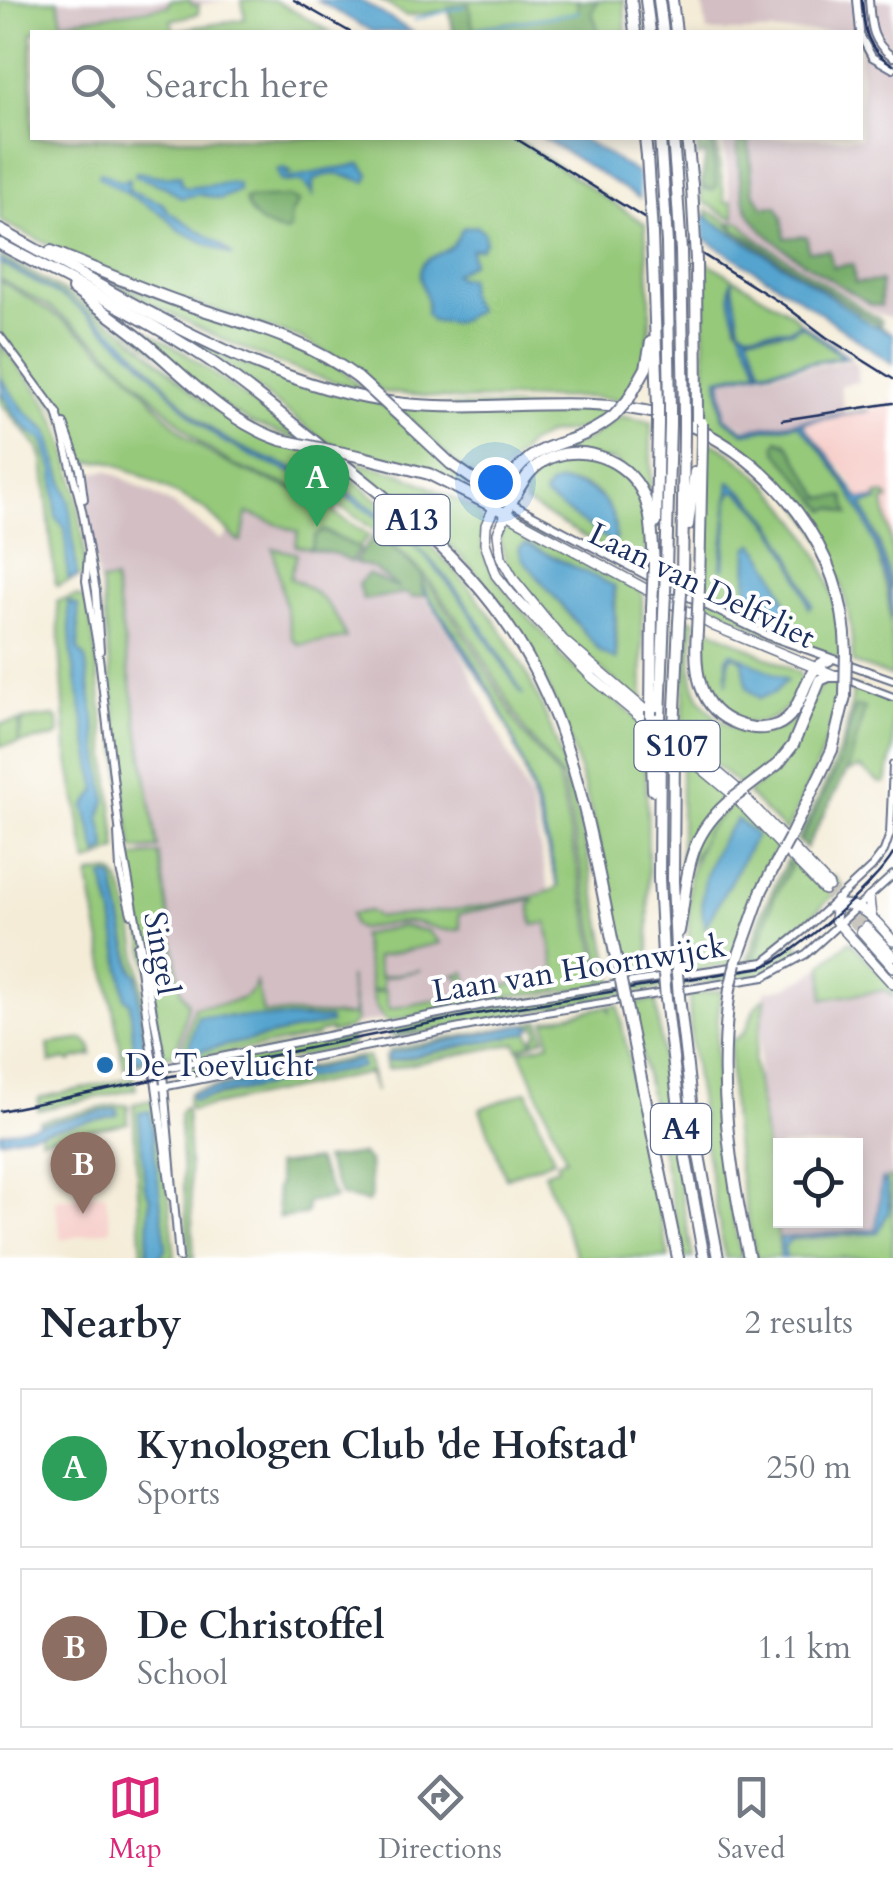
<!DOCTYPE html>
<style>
:root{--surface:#fff;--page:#f2f2f3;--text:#1f2937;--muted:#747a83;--line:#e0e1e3;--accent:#db2777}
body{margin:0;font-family:Cardo,serif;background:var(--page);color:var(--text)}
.controls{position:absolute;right:30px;bottom:30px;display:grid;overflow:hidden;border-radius:0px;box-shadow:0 5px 15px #0003}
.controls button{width:90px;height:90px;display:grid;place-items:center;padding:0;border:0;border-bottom:2px solid var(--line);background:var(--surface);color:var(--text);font:50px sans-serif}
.you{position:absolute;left:495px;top:482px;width:35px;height:35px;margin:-25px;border:8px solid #fff;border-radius:50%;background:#1a73e8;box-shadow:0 0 0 15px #1a73e833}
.badge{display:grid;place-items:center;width:65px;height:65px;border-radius:50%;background:var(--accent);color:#fff;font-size:32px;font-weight:700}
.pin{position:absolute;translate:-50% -82px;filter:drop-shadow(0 2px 5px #0008)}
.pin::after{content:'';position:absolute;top:52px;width:35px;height:30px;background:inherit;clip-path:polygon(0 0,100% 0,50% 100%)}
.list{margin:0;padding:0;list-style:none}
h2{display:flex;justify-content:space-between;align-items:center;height:130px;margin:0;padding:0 40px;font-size:42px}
h2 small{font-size:32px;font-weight:400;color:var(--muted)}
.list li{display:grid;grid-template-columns:65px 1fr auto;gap:30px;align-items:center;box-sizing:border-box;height:160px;margin:0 20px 20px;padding:0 20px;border:2px solid var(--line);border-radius:0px}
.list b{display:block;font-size:38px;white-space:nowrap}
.list p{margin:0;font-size:32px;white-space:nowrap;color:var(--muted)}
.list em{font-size:32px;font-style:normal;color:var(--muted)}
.icon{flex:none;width:55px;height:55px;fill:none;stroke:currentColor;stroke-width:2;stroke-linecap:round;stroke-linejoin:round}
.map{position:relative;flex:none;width:893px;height:1258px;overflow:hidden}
.search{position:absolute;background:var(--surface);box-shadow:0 5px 15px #0003;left:30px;right:30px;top:30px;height:110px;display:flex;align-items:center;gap:25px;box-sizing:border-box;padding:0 35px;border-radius:0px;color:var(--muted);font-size:38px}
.sheet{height:490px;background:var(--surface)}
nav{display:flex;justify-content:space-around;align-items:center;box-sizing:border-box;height:140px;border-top:2px solid var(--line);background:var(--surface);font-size:28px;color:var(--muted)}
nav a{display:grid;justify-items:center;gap:5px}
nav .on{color:var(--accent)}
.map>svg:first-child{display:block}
</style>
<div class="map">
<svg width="893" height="1258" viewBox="0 0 893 1258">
<rect width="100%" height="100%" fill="#fff"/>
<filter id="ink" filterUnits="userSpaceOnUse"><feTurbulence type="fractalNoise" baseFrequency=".01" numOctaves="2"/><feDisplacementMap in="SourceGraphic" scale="20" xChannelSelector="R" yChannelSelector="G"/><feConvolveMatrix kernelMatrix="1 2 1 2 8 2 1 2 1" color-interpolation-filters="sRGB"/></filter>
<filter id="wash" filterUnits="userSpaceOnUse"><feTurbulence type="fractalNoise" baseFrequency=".0048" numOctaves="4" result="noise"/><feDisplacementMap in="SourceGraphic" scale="40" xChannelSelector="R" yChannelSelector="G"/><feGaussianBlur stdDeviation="2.25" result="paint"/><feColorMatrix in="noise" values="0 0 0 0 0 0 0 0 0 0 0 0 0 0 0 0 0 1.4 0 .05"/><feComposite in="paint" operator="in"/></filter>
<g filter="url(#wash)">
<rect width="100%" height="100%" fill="#f4ecd7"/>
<g fill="#f7d0cc">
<polygon points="893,399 893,581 872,521 851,480 801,419 883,407"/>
<polygon points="105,1193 111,1229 61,1240 55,1200"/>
</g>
<g fill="#d2bec3" fill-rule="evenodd">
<polygon points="59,0 229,0 63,24"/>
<polygon points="702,0 893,0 893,318 875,313 733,225 723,138 860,138 860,32 707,32"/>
<polygon points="851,361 856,364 859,382 840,385 844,414 749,429 726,416 721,381"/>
<polygon points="108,470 173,505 221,540 247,514 364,551 423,595 460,651 530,800 569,984 176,1059 81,476"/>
<path d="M846 946 893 989 891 1231 777 1237 757 1091 765 991 786 987 807 977ZM780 1146H856V1220H780Z"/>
</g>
<g fill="#96c97a" stroke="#587c6c" stroke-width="2.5" fill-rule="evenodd">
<path d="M0 0H58L62 22 168 6 170 0H190L192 5H199L198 14 171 20 174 31 245 19 242 0H274L331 32H32V138H515L645 224C647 269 657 322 643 365 639 378 630 389 624 400L587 397 463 400 381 392 347 364 299 338 184 300 74 257 0 221Z"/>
<polygon points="380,0 624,0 626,32 453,32 450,10 406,16"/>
<polygon points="713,138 716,138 725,202 732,202 735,217 729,217 702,201 701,185 707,190 717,186"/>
<polygon points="707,210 727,221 733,230 893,334 870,324 708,219"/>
<polygon points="730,222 740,222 754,237 882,321 880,324 734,228"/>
<path d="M0 255C44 280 88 304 129 335 163 361 191 396 228 418 256 435 292 437 320 454 341 467 360 486 379 501 555 639 572 780 614 985L606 986 562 778 526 732 474 642 426 576 387 539 349 512 315 495 235 466 201 444 101 345 48 306 0 279V263L70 301 96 322 137 358 195 419 219 439 255 457 337 490 403 534 425 555 462 601 522 694C473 603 414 521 317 477 282 462 244 454 213 430 184 409 163 380 138 355 96 314 50 288 0 260Z"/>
<path d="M702 259 791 313 801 323 791 329 747 332 740 327 732 281 737 326 745 333 760 371 718 378 722 416 745 433 799 424C872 508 893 566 893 677L853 663C852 555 796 480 707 425ZM786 442 817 493 827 500 833 499 849 514 833 508 826 510 786 461Z"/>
<path d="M105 280 265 331 337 365 364 390C267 366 193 326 105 280Z"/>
<path d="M0 281C43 306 84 332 120 366 149 392 170 426 202 448 243 477 292 485 336 508L334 513 369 535 359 548 324 530 315 536 311 549 296 546 298 532 247 513 242 541H238L205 509 134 472 108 461 83 462 58 408 0 333Z"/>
<polygon points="94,301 184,352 306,442 251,423 226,408"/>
<polygon points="802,325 843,357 762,370 748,334 779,333"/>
<polygon points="170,329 241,363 381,403 491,495 491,500 445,476 409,462 333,448 233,370"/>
<path d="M0 344C18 366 39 388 52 413 74 455 84 528 85 575L57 586 55 582 43 459 39 449 0 402V393L31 433 43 439 54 471 56 517 63 524 72 544 69 501 48 431 24 410 0 377Z"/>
<polygon points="394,405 616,409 586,429 548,434 529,444 496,480 486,484 454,462"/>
<polygon points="620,416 651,422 651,508 615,460 546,456 589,439"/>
<path d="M707 441C722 445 733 455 746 465 806 514 841 582 842 660L766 632 703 602ZM754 544C772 564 782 593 789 619L784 627 747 613 748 548Z"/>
<path d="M569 457C647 455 647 513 646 572L525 503 524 489C536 471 548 462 569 457ZM557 483C597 481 617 503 611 542L544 492Z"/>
<path d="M347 460 400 473 478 510C486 525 479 541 485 556 494 583 538 628 559 649L560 656 643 723C650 809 647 894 650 979L626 983C596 828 574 672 458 554 424 519 386 490 347 460Z"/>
<polygon points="885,494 889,499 884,501 893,555 893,589 879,541 862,504 878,501 876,495"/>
<path d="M506 521H513L642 592 643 705 575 648 507 565 499 538ZM526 544 615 587 617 657 586 635 522 558 519 548Z"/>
<path d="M273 548 297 554 290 578C319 591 335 608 346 638L299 645 292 638Z"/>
<path d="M422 575 471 644 522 732 558 776 603 987 509 996V998L387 1022 375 1006 372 993 385 990 389 1009 463 995 460 977 454 975 465 972 470 992 556 976 547 923 533 925 530 903 534 902 533 899 459 914 461 929C441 935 427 921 407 922 391 922 374 927 359 929L353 925 351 914 369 911 377 917C413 915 531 904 558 887 534 794 515 722 461 641 448 622 423 599 422 575Z"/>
<polygon points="114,580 158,848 133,850 123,790 101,582"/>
<path d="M77 596 87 601 95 647 117 850 87 863 67 749 57 601ZM68 602 78 606V651L85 657 106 800 100 818 107 849 98 855 85 806 97 790 72 656Z"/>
<path d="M688 617 695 621C694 641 688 665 694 685 706 723 755 749 790 722 798 715 803 705 809 696 791 744 782 757 742 788L682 736Z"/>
<path d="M701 624 799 673 803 682C780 738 721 737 703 679 697 663 701 642 701 624Z"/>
<path d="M834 680 842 681C832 735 811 783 786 832L747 793 776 771 820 686Z"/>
<path d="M853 686 879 695 893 704V751L886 782 880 783 860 768 847 772 864 708 855 707 840 763 800 843 797 840C822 792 851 741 853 686Z"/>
<polygon points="54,716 58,719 59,734 56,737 0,746 0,724 20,721 18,741 23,720"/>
<polygon points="681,754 730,797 684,872 681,871"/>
<path d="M735 801 778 845 748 910 731 965 688 972 689 876 706 831ZM737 820 756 835 705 927C697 888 710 849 737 820Z"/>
<polygon points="159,854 181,991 188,1003 176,1054 163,1057 129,859 130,857"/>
<polygon points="788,858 832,883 830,880 834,876 843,886 777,950 753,964 773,900 791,866 786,862"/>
<path d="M112 872C136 890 146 1026 150 1061L124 1068 89 879 91 874ZM108 876 113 878 135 977 140 1061H135L130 1001 125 998 113 915 103 878Z"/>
<polygon points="401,926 428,931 440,943 376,957 380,977 421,970 382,978 383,989 372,991 361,935"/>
<polygon points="797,941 803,951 778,967 758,975 606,997 391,1039 420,1030 390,1035 389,1029 501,1004 750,969 771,961"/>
<polygon points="850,941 893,987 893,997 886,990 823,999 823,964"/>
<path d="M349 977 356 1020 349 1029 331 1033 330 1030 318 1033V1036L183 1061 182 1048 194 1007C215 1003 249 1006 256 983L263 1013 354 1016ZM198 1016 324 1019 330 1023 192 1053 188 1049Z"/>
<path d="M721 990C709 1080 720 1170 742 1258H725L706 1150 691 1043 689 995Z"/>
<path d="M766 998 754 1060 781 1258H756C740 1186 727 1114 731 1040 755 1035 746 1006 766 998Z"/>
<polygon points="656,1000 672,1145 693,1258 684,1258 631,1004"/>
<polygon points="618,1005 669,1258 577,1258 544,1173 558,1168 557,1162 566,1158 520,1051 550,1043 545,1021 607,1006 610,1011 610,1006"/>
<polygon points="540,1021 545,1038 518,1049 516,1043 387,1069 385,1058 389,1061 405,1059 529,1032 532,1041 538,1033 536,1026 388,1054 390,1050"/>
<polygon points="346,1035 351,1037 320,1044 351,1038 352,1045 187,1081 184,1068"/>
<polygon points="84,1039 91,1046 92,1055 72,1059 71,1062 65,1059 50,1063 48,1044"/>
<path d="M358 1057H368L376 1092 369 1073 191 1110 187 1105 189 1093 194 1091ZM361 1063V1067L194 1101 191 1095Z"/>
<polygon points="134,1077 136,1089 38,1110 39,1098"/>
<polygon points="527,1091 554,1159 506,1178 480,1109"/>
<polygon points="152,1100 158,1102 156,1122 164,1145 175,1258 158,1258 166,1248 149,1111 139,1114 145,1187 150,1198 147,1258 142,1258 133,1104"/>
<polygon points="116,1105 128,1105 128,1123 41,1139 40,1132 118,1114 116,1109 39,1125 39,1121"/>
<polygon points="184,1108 186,1109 194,1258 188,1258 188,1246 179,1114"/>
<polygon points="893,1177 893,1258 784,1258 784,1246 791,1239 878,1232 890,1205 886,1178"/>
</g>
<g fill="#78ad6a" stroke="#4a6e64" stroke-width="2.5">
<polygon points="577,0 598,0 592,12 599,32 454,32 448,7 469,4 473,28 578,12"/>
<polygon points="696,138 711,138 717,186 713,191 701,185 706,153 698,157"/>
<path d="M749 141 753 191 763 207 777 206 782 216 785 238 807 236 808 251 829 250 833 267 853 264 855 283 881 281V306L870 304C837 282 760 243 746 206 739 186 739 163 737 142Z"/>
<path d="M288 197 299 201 291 214 290 230 285 232C267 229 248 218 245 199Z"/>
<polygon points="778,440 789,445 822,498 844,496 849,514 834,508 826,510 777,452 775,445"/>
<polygon points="323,531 360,549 350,562 336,554 307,549 311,549 315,536"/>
<polygon points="377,532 422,575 422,589 426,595 412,598 405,593 363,600 358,584 368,574 400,589 375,569 354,562"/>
<polygon points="855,707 865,708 849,767 806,848 800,843 840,763"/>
<polygon points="786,862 791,866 773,900 753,964 746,964 763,910"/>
<polygon points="362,1154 369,1161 371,1196 368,1202 341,1196 324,1159"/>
<polygon points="316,1160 335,1198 307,1203 307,1212 304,1215 279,1218 276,1188 279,1184 275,1165"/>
</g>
<g fill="#55a4cf" stroke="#386a96" stroke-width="2.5" fill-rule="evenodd">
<polygon points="317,0 360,0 412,32 373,32"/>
<polygon points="543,138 581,138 805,279 870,324 893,334 893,364 790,292"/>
<path d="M361 164 369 175 366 182C347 176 331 169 313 181V195L303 182 281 181 277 170 284 168 291 172 285 173 289 178Z"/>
<polygon points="100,172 122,182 129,178 128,190 162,203 169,212 220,244 233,256 179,230 165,216 99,177"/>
<polygon points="136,172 164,177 180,175 182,185 187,188 231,183 238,184 239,191 220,199 200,194 181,198 166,187 135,176"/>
<path d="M476 226 484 232 485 242 481 248 471 249 472 263 454 274 458 278H468L469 297 477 311 455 323 432 321 426 314C430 293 420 289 420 274 420 257 440 256 450 248 457 242 459 234 463 228Z"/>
<path d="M0 260C46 285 89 309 127 344 156 372 180 407 213 431 249 457 292 465 331 484 421 529 476 609 523 695L462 601 425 555 403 534 337 490 255 458 219 439 195 419 137 358 96 322 70 301 0 263Z"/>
<path d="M732 280 740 326 747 332 791 329 801 323 849 357 721 379 725 417 744 430 870 410 802 423 831 458 859 499H879L862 505C880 543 893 577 893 620 885 545 850 478 798 424L744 433 723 418 718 378 759 370C749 343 723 308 732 280ZM802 325 843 357 762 370 748 334 792 331Z"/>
<path d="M0 377 24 410 48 432 69 501 77 577 69 579 68 576 65 528 56 517 54 471 43 440C23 430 0 400 0 377Z"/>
<path d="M730 482C772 510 796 559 812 606L809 608C797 564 774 519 737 491L732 492 728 500 724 568H721Z"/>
<path d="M557 483C593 482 618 504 615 541L611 542 544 496 549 486Z"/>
<polygon points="526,544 614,586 616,660 600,651 522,558 519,548"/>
<path d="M754 544C771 563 791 601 788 626L784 627 747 613 748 548Z"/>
<path d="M422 588C497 685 533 768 558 887L525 771 501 710Z"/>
<polygon points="68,602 78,606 78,650 85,657 106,800 100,818 107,849 98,855 85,806 97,790 72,656"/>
<polygon points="731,652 787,680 774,693 759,698 747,688 743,661 734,655 729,658 727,684 727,657"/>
<path d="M737 819 756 835 705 927C696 888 711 849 737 819Z"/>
<polygon points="108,876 113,877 132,970 137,975 144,1059 135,1061 130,1002 125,998 113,915 103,877"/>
<polygon points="198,1016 329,1019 330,1023 190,1053 188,1049"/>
<polygon points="527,1025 532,1027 529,1032 388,1061 388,1054"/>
<polygon points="360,1060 362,1067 192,1100 191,1094"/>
<polygon points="117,1109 117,1115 0,1140 0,1133"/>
<polygon points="150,1111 166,1248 158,1258 147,1258 150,1198 145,1187 139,1113"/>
<polygon points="882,1179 887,1184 889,1211 878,1232 791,1239 784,1246 786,1258 781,1258 780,1238 876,1229"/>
</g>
<polygon fill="#f4ecd7" points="639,169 702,209 704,246 641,206"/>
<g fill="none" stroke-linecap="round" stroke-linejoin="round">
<g stroke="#55a4cf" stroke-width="2.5">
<polyline points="414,20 465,6"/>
<polyline points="476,29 579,12"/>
</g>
</g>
</g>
<g filter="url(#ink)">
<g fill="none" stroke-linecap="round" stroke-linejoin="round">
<g stroke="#c9c6bf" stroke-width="9" stroke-dasharray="9 4.5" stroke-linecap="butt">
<polyline points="829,886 866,927"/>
<polyline points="824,890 861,931"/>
</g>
<defs>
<g id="secondary">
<polyline points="857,0 860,32"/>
<path d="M869 0C871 25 871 42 893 57"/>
<polyline points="860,35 872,57 893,69"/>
<polyline points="0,336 58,414"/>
<polyline points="57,412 82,510 96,591 100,651"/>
<polyline points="64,424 80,469 84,499"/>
<polyline points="512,504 655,580"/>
<polyline points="88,554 86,581 99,657 119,827 162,1062 179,1258"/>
<polyline points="666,586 769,636 893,680"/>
<polyline points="843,678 893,697"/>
<polyline points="118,833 120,870 131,914"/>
<polyline points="137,946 171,1196"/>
<polyline points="155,1070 489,1004 764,962 804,930 872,867 884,851 890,834 893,765"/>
<polyline points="157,1088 521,1016 764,977 806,954 893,875"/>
</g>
<g id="primary">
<polyline points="824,890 730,792 593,678 512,595 496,575 485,543 486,525 499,497 511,503 498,533 501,557 514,580 563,640 735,787 829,886"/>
<polyline points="869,898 871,916"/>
<polyline points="837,900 835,920 893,984"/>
<path d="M831 907C860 898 876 921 893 941"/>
<polyline points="866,927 893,956"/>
<polyline points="861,931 893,967"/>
</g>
<polyline id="trunk" points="494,507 714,626 836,676"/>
<g id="motorway">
<polyline points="631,0 635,32"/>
<polyline points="646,0 650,32"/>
<polyline points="659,0 663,32"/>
<polyline points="672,0 676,32"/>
<polyline points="645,138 647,156"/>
<polyline points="660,138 662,166"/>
<polyline points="673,138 676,175"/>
<polyline points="687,138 692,185"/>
<path d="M0 230C123 296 265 390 405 404 492 413 579 393 664 415"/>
<polyline points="652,234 658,406"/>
<polyline points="667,243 670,409"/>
<path d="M0 244C69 281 140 315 206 358 252 389 295 426 338 460 417 521 492 584 537 675 585 771 598 878 621 981"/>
<path d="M51 251C96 269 141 289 188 305 249 325 306 339 358 378"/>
<polyline points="681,251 684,415"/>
<polyline points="696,261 697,420"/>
<path d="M73 289C99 308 124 325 148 345 190 381 228 422 281 440"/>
<polyline points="628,400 646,368 651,342"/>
<path d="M404 420 451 464 499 497C535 430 564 456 614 416"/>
<path d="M680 421C774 460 844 548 846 652"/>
<polyline points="363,457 429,474 494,507"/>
<path d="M511 503C518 490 525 475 538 465 570 441 620 454 640 488 653 510 652 539 654 564"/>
<polyline points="656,523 658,424"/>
<polyline points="688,525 695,472"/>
<polyline points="666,570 670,425"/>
<polyline points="682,578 684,431"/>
<polyline points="699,587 702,441"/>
<path d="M697 631C694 669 697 710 738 724 751 729 764 730 777 725 807 712 800 669 829 660"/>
<polyline points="651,711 652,608"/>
<polyline points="660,719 664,614"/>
<polyline points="651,730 653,790"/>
<polyline points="674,730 679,622"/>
<polyline points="660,737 659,878 664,975"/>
<polyline points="674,748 673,881 677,973"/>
<polyline points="744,790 778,764 793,745 820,680 829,676 838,676"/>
<polyline points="790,837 832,750 845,696"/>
<path d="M679 931C689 875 684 838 732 799"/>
<polyline points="736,963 762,890 783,850"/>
<path d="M730 989C717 1081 729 1168 749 1258"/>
<polyline points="679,997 694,1128 718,1258"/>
<polyline points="666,999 683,1142 704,1258"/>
<polyline points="626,1006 678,1258"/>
</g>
</defs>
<use href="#secondary" stroke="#677188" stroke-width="10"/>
<use href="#primary" stroke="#677188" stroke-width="12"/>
<use href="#trunk" stroke="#677188" stroke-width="12"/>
<use href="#motorway" stroke="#677188" stroke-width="14"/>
<use href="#secondary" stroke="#fff" stroke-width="6"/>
<use href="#primary" stroke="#fff" stroke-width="9"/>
<use href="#trunk" stroke="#fff" stroke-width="9"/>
<use href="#motorway" stroke="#fff" stroke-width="10"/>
<g stroke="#1b2f5e" stroke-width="2.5">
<polyline points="294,0 350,32"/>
<path d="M862 0C864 28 866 50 893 65"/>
<polyline points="515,138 784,305 826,337 893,379"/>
<polyline points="782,420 893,403"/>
<path d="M0 1111 476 1014 763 967C793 956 878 882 893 854"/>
</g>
<defs>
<g id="motorway-bridge">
<polyline points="647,156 652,234"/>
<polyline points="662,166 667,243"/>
<polyline points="676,175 681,251"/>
<polyline points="692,185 696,261"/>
<polyline points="358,378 404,420"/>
<polyline points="658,406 658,424"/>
<polyline points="670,409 670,425"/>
<polyline points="684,415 684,431"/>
<polyline points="614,416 628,400"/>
<polyline points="281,440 363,457"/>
<polyline points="702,441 702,423"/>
<polyline points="652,608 654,564"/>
<polyline points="664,614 666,570"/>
<polyline points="679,622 682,578"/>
<polyline points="697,631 699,587"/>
<polyline points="845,696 846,652"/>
<polyline points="651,711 651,730"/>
<polyline points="660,737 660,719"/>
<polyline points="674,748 674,730"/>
<polyline points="732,799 744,790"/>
<polyline points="783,850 790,837"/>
<polyline points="677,973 679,997"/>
<polyline points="664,975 666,999"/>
<polyline points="621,981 626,1006"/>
<polyline points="730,989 736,963"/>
</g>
</defs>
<use href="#motorway-bridge" stroke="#677188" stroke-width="14" stroke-linecap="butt"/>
<use href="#motorway-bridge" stroke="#fff" stroke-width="10"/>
</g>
</g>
<circle fill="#1f6fb2" stroke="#fff" stroke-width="4" cx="105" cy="1065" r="10"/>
<g text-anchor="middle" stroke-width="8" stroke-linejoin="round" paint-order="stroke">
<g fill="#fff" stroke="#5f6d8e" stroke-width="2.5">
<rect x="374.5" y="495" width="75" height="50" rx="8"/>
<rect x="634.5" y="721" width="85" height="50" rx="8"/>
<rect x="651" y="1104" width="60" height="50" rx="8"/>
</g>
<g font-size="30" font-weight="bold" fill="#1b2f5e">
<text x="412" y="530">A13</text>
<text x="677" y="756">S107</text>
<text x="681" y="1139">A4</text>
</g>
<g font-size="32" fill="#1b2f5e" stroke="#fff">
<text transform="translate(702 585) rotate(26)" y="11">Laan van Delfvliet</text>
<text transform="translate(162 953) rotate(80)" y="11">Singel</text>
<text transform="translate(579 968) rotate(-9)" y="11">Laan van Hoornwijck</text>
</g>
<g font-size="32" fill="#1b2f5e" stroke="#fff" text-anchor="start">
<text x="125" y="1076">De Toevlucht</text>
</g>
</g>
</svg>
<div class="controls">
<button><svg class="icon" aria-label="locate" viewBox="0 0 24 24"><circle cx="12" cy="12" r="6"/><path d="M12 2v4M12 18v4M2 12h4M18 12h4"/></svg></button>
</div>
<div class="you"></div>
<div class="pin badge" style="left:317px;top:527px;background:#2e9e5b">A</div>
<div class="pin badge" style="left:83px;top:1214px;background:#8d6e63">B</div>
<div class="search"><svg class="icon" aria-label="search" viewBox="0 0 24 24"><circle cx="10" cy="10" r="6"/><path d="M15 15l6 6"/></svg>Search here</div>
</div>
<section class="sheet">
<h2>Nearby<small>2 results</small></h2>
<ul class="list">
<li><span class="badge" style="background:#2e9e5b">A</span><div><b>Kynologen Club 'de Hofstad'</b><p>Sports</p></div><em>250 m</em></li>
<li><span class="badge" style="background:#8d6e63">B</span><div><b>De Christoffel</b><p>School</p></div><em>1.1 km</em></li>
</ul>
</section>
<nav>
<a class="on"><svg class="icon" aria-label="map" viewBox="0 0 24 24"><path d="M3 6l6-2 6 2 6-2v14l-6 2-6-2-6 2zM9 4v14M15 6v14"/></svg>Map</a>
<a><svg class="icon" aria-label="directions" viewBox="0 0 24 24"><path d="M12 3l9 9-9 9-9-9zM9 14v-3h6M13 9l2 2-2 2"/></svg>Directions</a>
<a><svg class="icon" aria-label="saved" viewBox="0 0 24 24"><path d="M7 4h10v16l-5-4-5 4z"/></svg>Saved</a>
</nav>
